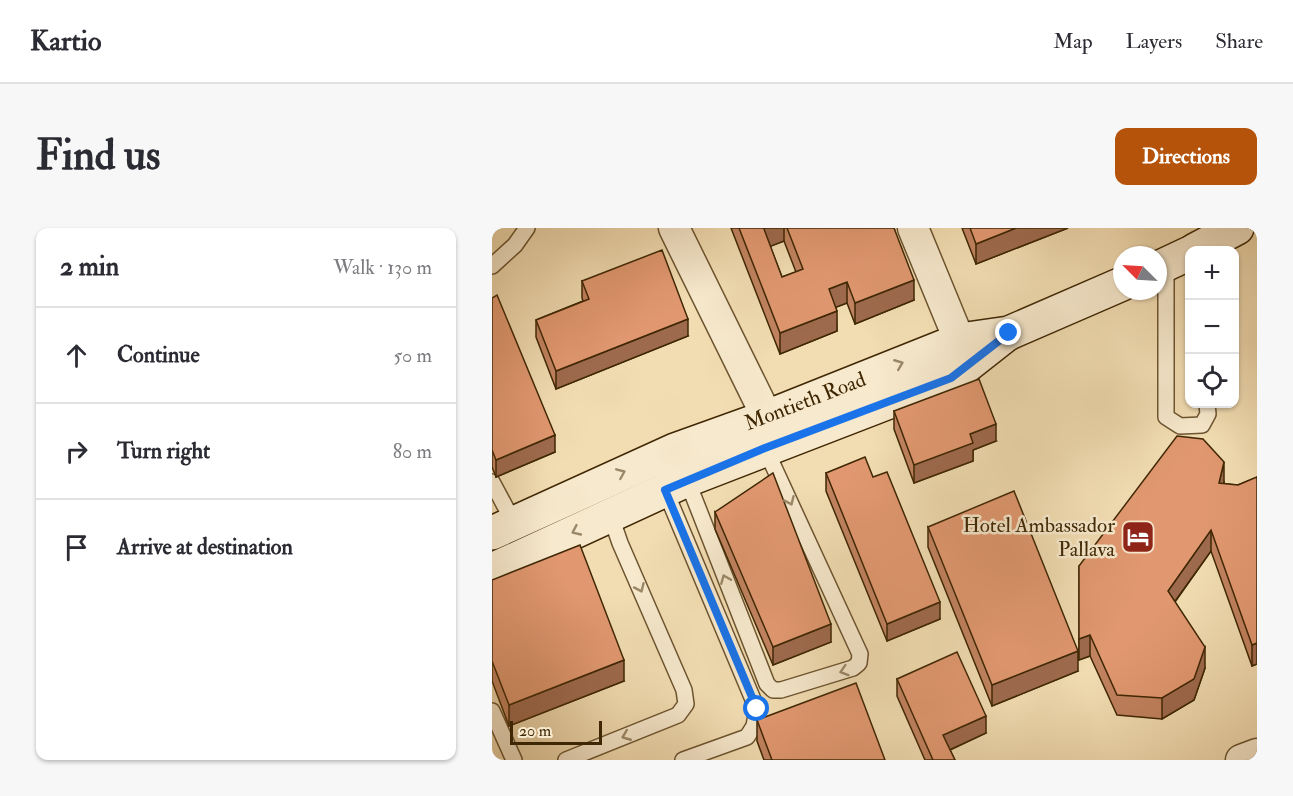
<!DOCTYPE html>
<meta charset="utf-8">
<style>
:root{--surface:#fff;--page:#f7f7f7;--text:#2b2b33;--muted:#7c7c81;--line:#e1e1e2;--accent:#b45309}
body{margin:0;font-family:"IM FELL Double Pica",serif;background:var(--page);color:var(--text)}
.controls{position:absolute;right:18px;top:18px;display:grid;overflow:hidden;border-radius:12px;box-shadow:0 2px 4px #0004}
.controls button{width:54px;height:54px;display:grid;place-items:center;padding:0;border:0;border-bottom:2px solid var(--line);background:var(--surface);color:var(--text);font:30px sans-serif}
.compass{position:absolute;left:621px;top:18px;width:54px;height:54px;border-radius:50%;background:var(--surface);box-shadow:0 2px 4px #0004;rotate:294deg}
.scale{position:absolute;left:18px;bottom:15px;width:92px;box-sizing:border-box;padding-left:6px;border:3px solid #3f2704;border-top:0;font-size:16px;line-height:21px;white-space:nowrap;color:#3f2704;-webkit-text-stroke:4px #f7e9cd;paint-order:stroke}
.stop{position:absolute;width:18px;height:18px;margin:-14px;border:4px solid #1a73e8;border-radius:50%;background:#fff}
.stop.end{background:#1a73e8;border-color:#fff;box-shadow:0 2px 6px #0008}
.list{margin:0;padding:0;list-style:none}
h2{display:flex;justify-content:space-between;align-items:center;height:78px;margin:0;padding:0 24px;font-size:26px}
h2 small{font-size:20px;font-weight:400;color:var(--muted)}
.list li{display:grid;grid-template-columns:39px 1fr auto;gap:18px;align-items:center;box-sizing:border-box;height:96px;padding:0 24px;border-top:2px solid var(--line)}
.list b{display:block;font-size:22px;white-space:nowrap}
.list em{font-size:20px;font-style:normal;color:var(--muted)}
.icon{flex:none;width:33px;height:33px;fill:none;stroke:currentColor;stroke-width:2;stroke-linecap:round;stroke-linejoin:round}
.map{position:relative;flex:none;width:765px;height:532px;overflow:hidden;border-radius:12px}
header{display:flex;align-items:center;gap:36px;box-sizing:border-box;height:84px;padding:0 30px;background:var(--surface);border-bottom:2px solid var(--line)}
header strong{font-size:28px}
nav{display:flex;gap:33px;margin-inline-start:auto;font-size:21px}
.intro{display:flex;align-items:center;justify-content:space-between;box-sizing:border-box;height:144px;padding:0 36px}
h1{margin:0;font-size:42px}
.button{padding:15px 27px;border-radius:12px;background:var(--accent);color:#fff;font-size:21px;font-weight:700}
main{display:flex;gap:36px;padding:0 36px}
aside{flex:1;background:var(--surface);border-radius:12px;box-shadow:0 2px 4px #0004}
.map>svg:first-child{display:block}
</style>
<header>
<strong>Kartio</strong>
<nav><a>Map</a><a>Layers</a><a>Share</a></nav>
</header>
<div class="intro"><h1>Find us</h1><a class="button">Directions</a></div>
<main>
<aside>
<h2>2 min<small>Walk · 130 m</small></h2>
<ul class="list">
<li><svg class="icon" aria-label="ahead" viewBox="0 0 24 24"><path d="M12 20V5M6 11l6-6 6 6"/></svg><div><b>Continue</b></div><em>50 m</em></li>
<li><svg class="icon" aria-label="right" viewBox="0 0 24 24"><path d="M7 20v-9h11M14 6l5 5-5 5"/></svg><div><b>Turn right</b></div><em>80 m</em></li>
<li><svg class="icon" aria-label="arrive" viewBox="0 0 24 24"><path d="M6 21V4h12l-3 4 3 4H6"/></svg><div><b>Arrive at destination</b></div></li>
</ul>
</aside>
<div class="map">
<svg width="765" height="532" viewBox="0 0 765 532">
<rect width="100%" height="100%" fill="#f2ddb2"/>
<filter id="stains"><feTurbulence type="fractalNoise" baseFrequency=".00333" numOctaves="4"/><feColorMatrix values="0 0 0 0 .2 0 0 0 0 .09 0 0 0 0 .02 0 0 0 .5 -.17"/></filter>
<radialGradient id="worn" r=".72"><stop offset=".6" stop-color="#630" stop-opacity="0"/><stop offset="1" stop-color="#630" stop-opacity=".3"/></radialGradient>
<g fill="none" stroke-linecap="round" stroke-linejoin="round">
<defs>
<g id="lane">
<polyline points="674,36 674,189 688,198 710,197 716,186 715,176"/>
<polyline points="0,38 23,17 35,0"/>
<polyline points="195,252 275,456 281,462 289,462 361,440 367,435 368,426 273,220"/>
<polyline points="0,254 22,295"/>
<polyline points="173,262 265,481 262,498 255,509 191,532"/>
<polyline points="0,483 22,532"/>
<polyline points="74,532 186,487 194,476 192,462 128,315 118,286"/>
</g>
<g id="street">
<polyline points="182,0 275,189"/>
<polyline points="421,0 477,136"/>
<polyline points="749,532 765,526"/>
</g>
<g id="secondary">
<polyline points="703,22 745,0"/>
<polyline points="666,40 698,25"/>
<polyline points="0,305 183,222 275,189 468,112 517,105 630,56"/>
<polyline points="0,342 195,252 459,150 515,106"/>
</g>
</defs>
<use href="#lane" stroke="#6c5430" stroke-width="18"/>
<use href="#street" stroke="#6c5430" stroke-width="33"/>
<use href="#secondary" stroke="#3f2704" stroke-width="36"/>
<use href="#lane" stroke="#f7e9cd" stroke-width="15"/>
<use href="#street" stroke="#f7e9cd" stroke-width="30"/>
<use href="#secondary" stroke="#f7e9cd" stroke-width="33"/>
</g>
<g fill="#c28360" stroke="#3f2704" stroke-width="1.5" fill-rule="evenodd">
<path d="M239 0H402L422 72 363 96 355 75 344 79 345 103 288 126ZM292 13 304 44 290 49 278 18Z"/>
<polygon points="470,0 576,0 484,36"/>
<polygon points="90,53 196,108 64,161 44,109 44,92 91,73 90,70"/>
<polygon points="0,70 63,224 4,249 0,239"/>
<polygon points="402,183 504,213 481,222 481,233 422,255 402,201"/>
<polygon points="334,245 381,249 448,391 395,413 334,263"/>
<polygon points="765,249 765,436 760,438 719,323 683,374 713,440 702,472 670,491 625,487 598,428 587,432 587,338 732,254 732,256 746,257"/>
<polygon points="223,284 339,414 281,437 223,301"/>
<polygon points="436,299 586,443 500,478 436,319"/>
<polygon points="0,352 132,453 17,498 0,453"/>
<polygon points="405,451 494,505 458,522 463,532 433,532 405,468"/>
<polygon points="265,492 393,532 272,532 265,513"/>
</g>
<g fill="#9e6a4e" stroke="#3f2704" stroke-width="1.5">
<polygon points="273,0 292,0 292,13 272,21 272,1"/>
<polygon points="524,0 576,0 484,36 484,16"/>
<polygon points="422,52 422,72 363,96 363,75"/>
<polygon points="355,54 355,75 337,82 337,61"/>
<polygon points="345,83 345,103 288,126 288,105"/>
<polygon points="196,91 196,108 64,161 64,143"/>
<polygon points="504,196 504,213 481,222 481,233 422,255 422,237 478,206"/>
<polygon points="63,207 63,224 4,249 4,232"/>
<polygon points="732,234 732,254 727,276 727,255"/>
<polygon points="719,302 719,323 676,383 676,363"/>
<polygon points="448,374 448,391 395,413 395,396"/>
<polygon points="339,396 339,414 281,437 281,419"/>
<polygon points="598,407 598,428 587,432 587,411"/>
<polygon points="765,415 765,436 760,438 760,417"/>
<polygon points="713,419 713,440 702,472 670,491 670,470"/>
<polygon points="586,423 586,443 500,478 500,457"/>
<polygon points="132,432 132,453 17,498 17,477"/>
<polygon points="494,488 494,505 451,525 451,507"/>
</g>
<g fill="#e19870" stroke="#3f2704" stroke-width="1.5">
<polygon points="247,0 273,0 272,1 290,49 311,41 295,0 402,0 422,52 363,75 355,54 337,61 345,83 288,105"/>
<polygon points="478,0 524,0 484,16"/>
<polygon points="170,22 196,91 64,143 44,92 97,71 90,53"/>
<polygon points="5,67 63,207 4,232 0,222 0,70"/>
<polygon points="487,151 504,196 478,206 481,215 422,237 402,183"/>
<polygon points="685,208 711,211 732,234 727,255 746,257 765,249 765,415 760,417 719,302 676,363 713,419 702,451 670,470 625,467 598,407 587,411 587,338"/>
<polygon points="373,229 381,249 395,244 448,374 395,396 334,245"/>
<polygon points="281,245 339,396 281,419 223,284"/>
<polygon points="522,263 586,423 500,457 436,299"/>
<polygon points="88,317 132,432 17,477 0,433 0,352"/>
<polygon points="465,424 494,488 451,507 463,532 441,532 405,451"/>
<polygon points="364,455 393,532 280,532 265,492"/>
</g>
<defs><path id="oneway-chevron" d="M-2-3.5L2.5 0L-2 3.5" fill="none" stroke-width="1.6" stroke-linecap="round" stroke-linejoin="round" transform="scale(1.5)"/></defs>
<g stroke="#9b8868">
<use href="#oneway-chevron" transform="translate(407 136) rotate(-22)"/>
<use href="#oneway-chevron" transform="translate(129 245) rotate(-23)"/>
<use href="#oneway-chevron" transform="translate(298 273) rotate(66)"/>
<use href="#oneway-chevron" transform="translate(84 303) rotate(155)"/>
<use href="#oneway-chevron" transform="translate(233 351) rotate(-112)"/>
<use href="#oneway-chevron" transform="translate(148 360) rotate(66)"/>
<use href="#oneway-chevron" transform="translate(352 443) rotate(163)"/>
<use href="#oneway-chevron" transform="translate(134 508) rotate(158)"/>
</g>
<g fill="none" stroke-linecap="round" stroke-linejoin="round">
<polyline stroke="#1a73e8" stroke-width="8" points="265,481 173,262 273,220 459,150 517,105"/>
</g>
<defs>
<symbol id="hotel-square" viewBox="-11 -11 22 22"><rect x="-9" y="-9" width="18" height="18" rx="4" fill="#8f2418" stroke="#f7e9cd"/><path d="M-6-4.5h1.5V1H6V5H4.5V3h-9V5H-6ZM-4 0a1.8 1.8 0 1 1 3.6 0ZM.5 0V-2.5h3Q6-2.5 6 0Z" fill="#fff"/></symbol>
</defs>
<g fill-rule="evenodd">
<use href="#hotel-square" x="627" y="290" width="38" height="38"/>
</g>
<g text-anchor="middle" stroke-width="5" stroke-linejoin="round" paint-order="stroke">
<g font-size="21" fill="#3f2704" stroke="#f7e9cd">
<text transform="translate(313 173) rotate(-21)" y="7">Montieth Road</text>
</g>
<g font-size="21" fill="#3f2704" stroke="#f7e9cd" text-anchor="end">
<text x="623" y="304">Hotel Ambassador<tspan x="623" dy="24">Pallava</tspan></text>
</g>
</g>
<rect width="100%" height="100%" filter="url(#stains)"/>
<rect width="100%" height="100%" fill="url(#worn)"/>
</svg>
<div class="controls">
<button>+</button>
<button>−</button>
<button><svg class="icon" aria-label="locate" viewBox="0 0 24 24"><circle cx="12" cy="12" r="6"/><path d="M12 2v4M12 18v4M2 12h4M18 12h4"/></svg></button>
</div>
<svg class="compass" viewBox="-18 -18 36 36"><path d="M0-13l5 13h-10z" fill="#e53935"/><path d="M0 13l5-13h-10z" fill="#7c7c81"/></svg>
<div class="scale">20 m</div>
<div class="stop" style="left:265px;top:481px"></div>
<div class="stop end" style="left:517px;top:105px"></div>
</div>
</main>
